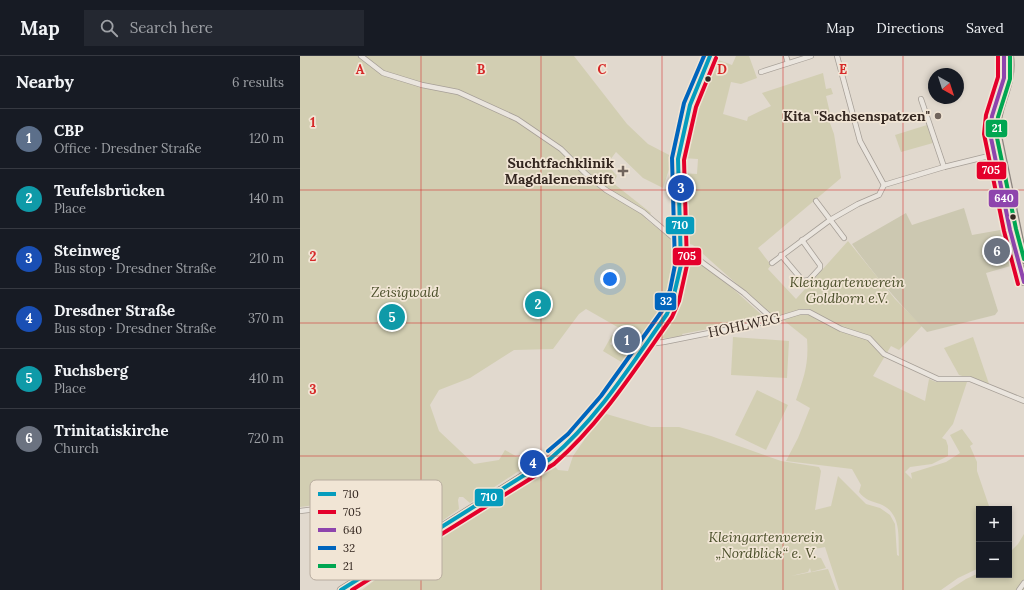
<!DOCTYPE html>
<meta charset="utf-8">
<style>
:root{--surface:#171b24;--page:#242831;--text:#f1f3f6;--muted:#9ea1a6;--line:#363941;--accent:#db2777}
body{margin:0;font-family:Lora,serif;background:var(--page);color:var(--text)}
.controls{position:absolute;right:12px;bottom:12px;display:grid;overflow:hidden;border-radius:0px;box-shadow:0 2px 6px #0003}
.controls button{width:36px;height:36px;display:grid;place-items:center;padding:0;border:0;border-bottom:1px solid var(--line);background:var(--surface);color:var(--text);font:20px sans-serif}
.compass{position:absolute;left:628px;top:12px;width:36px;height:36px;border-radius:50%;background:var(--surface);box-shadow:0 2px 6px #0003;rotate:141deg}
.you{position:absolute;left:310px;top:223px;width:14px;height:14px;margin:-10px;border:3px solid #fff;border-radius:50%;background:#1a73e8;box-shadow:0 0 0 6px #1a73e833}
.badge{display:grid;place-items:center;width:26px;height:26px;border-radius:50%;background:var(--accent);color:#fff;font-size:13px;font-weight:700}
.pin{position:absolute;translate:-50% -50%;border:2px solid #fff;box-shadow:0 1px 4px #0006}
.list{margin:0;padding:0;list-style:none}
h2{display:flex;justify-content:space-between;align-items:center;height:52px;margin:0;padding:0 16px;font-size:17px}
h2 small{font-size:13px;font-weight:400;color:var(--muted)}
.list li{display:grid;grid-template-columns:26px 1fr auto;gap:12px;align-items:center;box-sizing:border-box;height:60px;padding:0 16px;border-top:1px solid var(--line)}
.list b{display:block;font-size:15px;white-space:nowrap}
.list p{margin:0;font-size:13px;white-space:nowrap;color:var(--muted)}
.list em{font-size:13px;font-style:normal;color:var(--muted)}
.icon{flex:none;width:22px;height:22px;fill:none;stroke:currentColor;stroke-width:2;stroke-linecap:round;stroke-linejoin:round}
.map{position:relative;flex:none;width:724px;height:534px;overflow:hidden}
header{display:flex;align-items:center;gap:24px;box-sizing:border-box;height:56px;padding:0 20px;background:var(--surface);border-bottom:1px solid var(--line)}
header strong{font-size:19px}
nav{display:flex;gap:22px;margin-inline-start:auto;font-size:14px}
.search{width:280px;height:36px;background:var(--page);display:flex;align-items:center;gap:10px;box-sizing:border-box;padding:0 14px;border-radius:0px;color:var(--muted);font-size:15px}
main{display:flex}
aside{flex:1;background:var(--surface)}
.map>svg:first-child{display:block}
</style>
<header>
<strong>Map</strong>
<div class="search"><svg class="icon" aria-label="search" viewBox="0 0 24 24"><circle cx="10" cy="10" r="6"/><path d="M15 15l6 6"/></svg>Search here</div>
<nav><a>Map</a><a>Directions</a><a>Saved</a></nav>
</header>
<main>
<aside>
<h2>Nearby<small>6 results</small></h2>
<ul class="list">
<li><span class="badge" style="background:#5c6f8a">1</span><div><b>CBP</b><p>Office · Dresdner Straße</p></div><em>120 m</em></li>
<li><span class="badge" style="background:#0f9aa8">2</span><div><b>Teufelsbrücken</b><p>Place</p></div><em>140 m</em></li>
<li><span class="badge" style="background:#1a4fb4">3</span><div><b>Steinweg</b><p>Bus stop · Dresdner Straße</p></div><em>210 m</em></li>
<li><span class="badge" style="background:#1a4fb4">4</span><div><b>Dresdner Straße</b><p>Bus stop · Dresdner Straße</p></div><em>370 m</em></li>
<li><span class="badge" style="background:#0f9aa8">5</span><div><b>Fuchsberg</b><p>Place</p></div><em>410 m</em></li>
<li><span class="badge" style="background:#6b7280">6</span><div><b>Trinitatiskirche</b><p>Church</p></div><em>720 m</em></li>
</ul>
</aside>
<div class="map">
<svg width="724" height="534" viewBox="0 0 724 534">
<rect width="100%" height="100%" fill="#e1d9ce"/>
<g fill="#d2ceb2">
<polygon points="0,0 274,0 327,68 348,88 373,101 363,132 343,122 316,96 307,108 317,120 313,127 351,157 346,163 430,230 465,262 382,278 383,280 342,285 286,253 279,258 253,293 214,294 170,322 139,334 130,349 139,375 174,408 199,404 205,394 223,404 225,411 170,447 163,441 159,441 158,444 159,453 139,467 109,445 91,439 0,451"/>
<path d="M436 0H449L457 22 441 28 431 26 423 58 447 65 448 61 471 50 462 37 523 17 526 33 531 32 533 38 526 40 530 57 527 59 534 78 541 122 458 192 471 209 468 213 496 243 548 185 595 243 622 270 599 294 591 290 573 320 625 345 629 323 636 326 668 323 653 368 642 382 646 384 648 390V400L632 408 610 411 605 416 612 423 611 417 646 406 660 397 650 379 662 373 673 388 670 390 677 406V415L690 453H679V512L658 522 641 534H539L525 491 514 493V501L521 502 526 512 511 516 510 512 508 516 491 520 528 513 536 534H62L127 484 137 493 146 476 253 408 258 414 268 415 273 400 303 357 351 371H379L411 380 481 405 519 411 521 415 515 454 531 450 538 420 566 448 580 452 590 459 595 468 597 499 599 500C598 480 602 457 580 448 571 445 565 444 559 436L561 429 552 413 486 405 498 382 510 352 496 344C504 321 509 308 507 283L482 263 475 262 393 189 385 187 381 117 397 118 398 103 382 102 384 85 413 2 432 9Z"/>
<polygon points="627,69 633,87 601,96 595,79"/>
<polygon points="312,279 314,280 310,288 315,291 318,287 328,294 329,298 323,307 303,295"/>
<polygon points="433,281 489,285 487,322 431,319"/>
<polygon points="673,281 689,328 659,319 644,292"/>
<polygon points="457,334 488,349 466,394 435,379"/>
<polygon points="724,478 724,534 649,534 666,523 679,517 679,519 709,519 709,497 718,488"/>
</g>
<path fill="#ccc8b1" d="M664 152 672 179 706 173 714 209 686 217 698 255 695 259 627 276C600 248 575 220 552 188L606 157 612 169Z"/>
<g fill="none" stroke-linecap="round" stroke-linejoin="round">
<defs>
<g id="minor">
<polyline points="61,0 83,17 122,29 158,36 217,63 261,93 286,118 306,134 343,156 403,207 444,237 474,264"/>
<polyline points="486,0 488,7"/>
<polyline points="537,0 560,85 584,129"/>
<polyline points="461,16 511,0"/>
<polyline points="621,43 644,111"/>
<polyline points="516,145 544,182"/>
<polyline points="481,199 503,225 509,224 520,212 520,209 502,184"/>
<polyline points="472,207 530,164 558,148 579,139 584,129 644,111 701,97"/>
<polyline points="356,274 358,286"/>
<polyline points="346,287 349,288 364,286 474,264 500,256 509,256 541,273 569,282 584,298 638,323 670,323 724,345"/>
<polyline points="0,455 90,444 141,473"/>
<polyline points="719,534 724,527"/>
</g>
<g id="major">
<polyline points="704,0 704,22 692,60 690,77 710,174 724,226"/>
<path d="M710 0C714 30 697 48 697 74L724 204"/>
<polyline points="41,534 250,403 271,385 299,354 367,258 373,243 381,209 378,103 390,49 410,0"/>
<polyline points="50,534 63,524"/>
</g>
</defs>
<use href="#minor" stroke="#a69f97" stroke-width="6"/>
<use href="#major" stroke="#8c847e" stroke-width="8"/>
<use href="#minor" stroke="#eae5de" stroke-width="4.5"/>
<use href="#major" stroke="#e0d9d1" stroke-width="5.5"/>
<defs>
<path id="bus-1" d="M41 534 250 403C298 362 331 309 367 258L373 243 381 209 378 103 390 49 410 0"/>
<g id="bus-2">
<polyline points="698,0 698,21 686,59 684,78 704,175 718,228"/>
<path d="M52 534 254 408C302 366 335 313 372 261L379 245 387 209 384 104 396 51 416 2"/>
</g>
<polyline id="bus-3" points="704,0 704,22 692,60 690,77 710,174 724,226"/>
<polyline id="bus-4" points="248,395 268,378 301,340 362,255 370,234 375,209 372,102 384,47 404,0"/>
<polyline id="bus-5" points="710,0 710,23 698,61 696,77 716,173 724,203"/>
</defs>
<use href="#bus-1" stroke="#f1e5d5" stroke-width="7"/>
<use href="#bus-2" stroke="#f1e5d5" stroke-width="7"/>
<use href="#bus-3" stroke="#f1e5d5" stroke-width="7"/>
<use href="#bus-4" stroke="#f1e5d5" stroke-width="7"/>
<use href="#bus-5" stroke="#f1e5d5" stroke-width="7"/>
<use href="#bus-1" stroke="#059cbd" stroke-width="4"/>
<use href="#bus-2" stroke="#e4002b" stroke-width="4"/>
<use href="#bus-3" stroke="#8e44ad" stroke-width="4"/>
<use href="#bus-4" stroke="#0065bd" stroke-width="4"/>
<use href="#bus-5" stroke="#00a651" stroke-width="4"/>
</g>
<path fill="none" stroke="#d62828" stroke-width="1" stroke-opacity="0.55" d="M121 0V534M241 0V534M362 0V534M483 0V534M603 0V534M0 134H724M0 267H724M0 400H724"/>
<g fill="#342720" stroke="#f1e5d5" stroke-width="1.5">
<circle cx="408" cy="23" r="3.5"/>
<circle cx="713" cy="161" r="3.5"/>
</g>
<g fill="#71655d" stroke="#f1e5d5" stroke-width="1.5">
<circle cx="638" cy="60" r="4"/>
<path d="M321 109h4v4h4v4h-4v4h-4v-4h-4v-4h4z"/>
</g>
<g text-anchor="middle" stroke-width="3.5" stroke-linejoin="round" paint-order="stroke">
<g font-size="14" font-weight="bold" fill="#342720" stroke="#f1e5d5" text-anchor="end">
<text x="630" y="65">Kita "Sachsenspatzen"</text>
<text x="314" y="112">Suchtfachklinik<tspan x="314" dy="16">Magdalenenstift</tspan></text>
</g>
<g font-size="14" font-style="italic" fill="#4a4e29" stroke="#f1e5d5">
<text x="547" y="231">Kleingartenverein<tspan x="547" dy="16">Goldborn e.V.</tspan></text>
<text x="105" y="241">Zeisigwald</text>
<text x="466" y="486">Kleingartenverein<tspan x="466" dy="16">„Nordblick“ e. V.</tspan></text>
</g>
<g font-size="14" fill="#342720" stroke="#f1e5d5">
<text transform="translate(444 269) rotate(-12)" y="5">HOHLWEG</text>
</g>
</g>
<rect x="10" y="424" width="132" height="100" rx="6" fill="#f1e5d5" stroke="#b8ac9f" stroke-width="1"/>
<rect x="18" y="436" width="18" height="4" fill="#059cbd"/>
<rect x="18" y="454" width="18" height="4" fill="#e4002b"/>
<rect x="18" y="472" width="18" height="4" fill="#8e44ad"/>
<rect x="18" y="490" width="18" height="4" fill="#0065bd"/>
<rect x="18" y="508" width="18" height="4" fill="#00a651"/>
<g font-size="11" fill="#342720">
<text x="43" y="442">710</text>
<text x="43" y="460">705</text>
<text x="43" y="478">640</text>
<text x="43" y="496">32</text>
<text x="43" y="514">21</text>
</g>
<g font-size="13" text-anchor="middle" font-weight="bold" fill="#d62828" stroke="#f1e5d5" stroke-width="3.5" stroke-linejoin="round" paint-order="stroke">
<text x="60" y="18">A</text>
<text x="181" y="18">B</text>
<text x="302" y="18">C</text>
<text x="422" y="18">D</text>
<text x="543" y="18">E</text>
<text x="13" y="71">1</text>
<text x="13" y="205">2</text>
<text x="13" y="338">3</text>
</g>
<g stroke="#f1e5d5" stroke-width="1.5">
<rect x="685" y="63" width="23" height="19" rx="4" fill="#00a651"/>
<rect x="676" y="105" width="31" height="19" rx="4" fill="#e4002b"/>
<rect x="688" y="133" width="31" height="19" rx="4" fill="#8e44ad"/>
<rect x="365" y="160" width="30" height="19" rx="4" fill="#059cbd"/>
<rect x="372" y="191" width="30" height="19" rx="4" fill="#e4002b"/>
<rect x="354" y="236" width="23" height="19" rx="4" fill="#0065bd"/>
<rect x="174" y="432" width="30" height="19" rx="4" fill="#059cbd"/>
</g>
<g font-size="11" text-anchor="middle" font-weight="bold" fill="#fff">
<text x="697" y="76">21</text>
<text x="691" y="118">705</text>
<text x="704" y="146">640</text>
<text x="380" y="173">710</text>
<text x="387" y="204">705</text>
<text x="366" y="249">32</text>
<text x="189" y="445">710</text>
</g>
</svg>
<div class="controls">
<button>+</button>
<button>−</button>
</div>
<svg class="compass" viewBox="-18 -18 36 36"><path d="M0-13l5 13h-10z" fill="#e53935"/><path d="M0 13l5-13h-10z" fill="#9ea1a6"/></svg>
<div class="you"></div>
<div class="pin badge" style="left:327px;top:284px;background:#5c6f8a">1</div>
<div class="pin badge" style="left:238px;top:248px;background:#0f9aa8">2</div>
<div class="pin badge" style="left:381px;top:132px;background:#1a4fb4">3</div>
<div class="pin badge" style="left:233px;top:407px;background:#1a4fb4">4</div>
<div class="pin badge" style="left:92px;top:261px;background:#0f9aa8">5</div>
<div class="pin badge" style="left:697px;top:195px;background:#6b7280">6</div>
</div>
</main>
